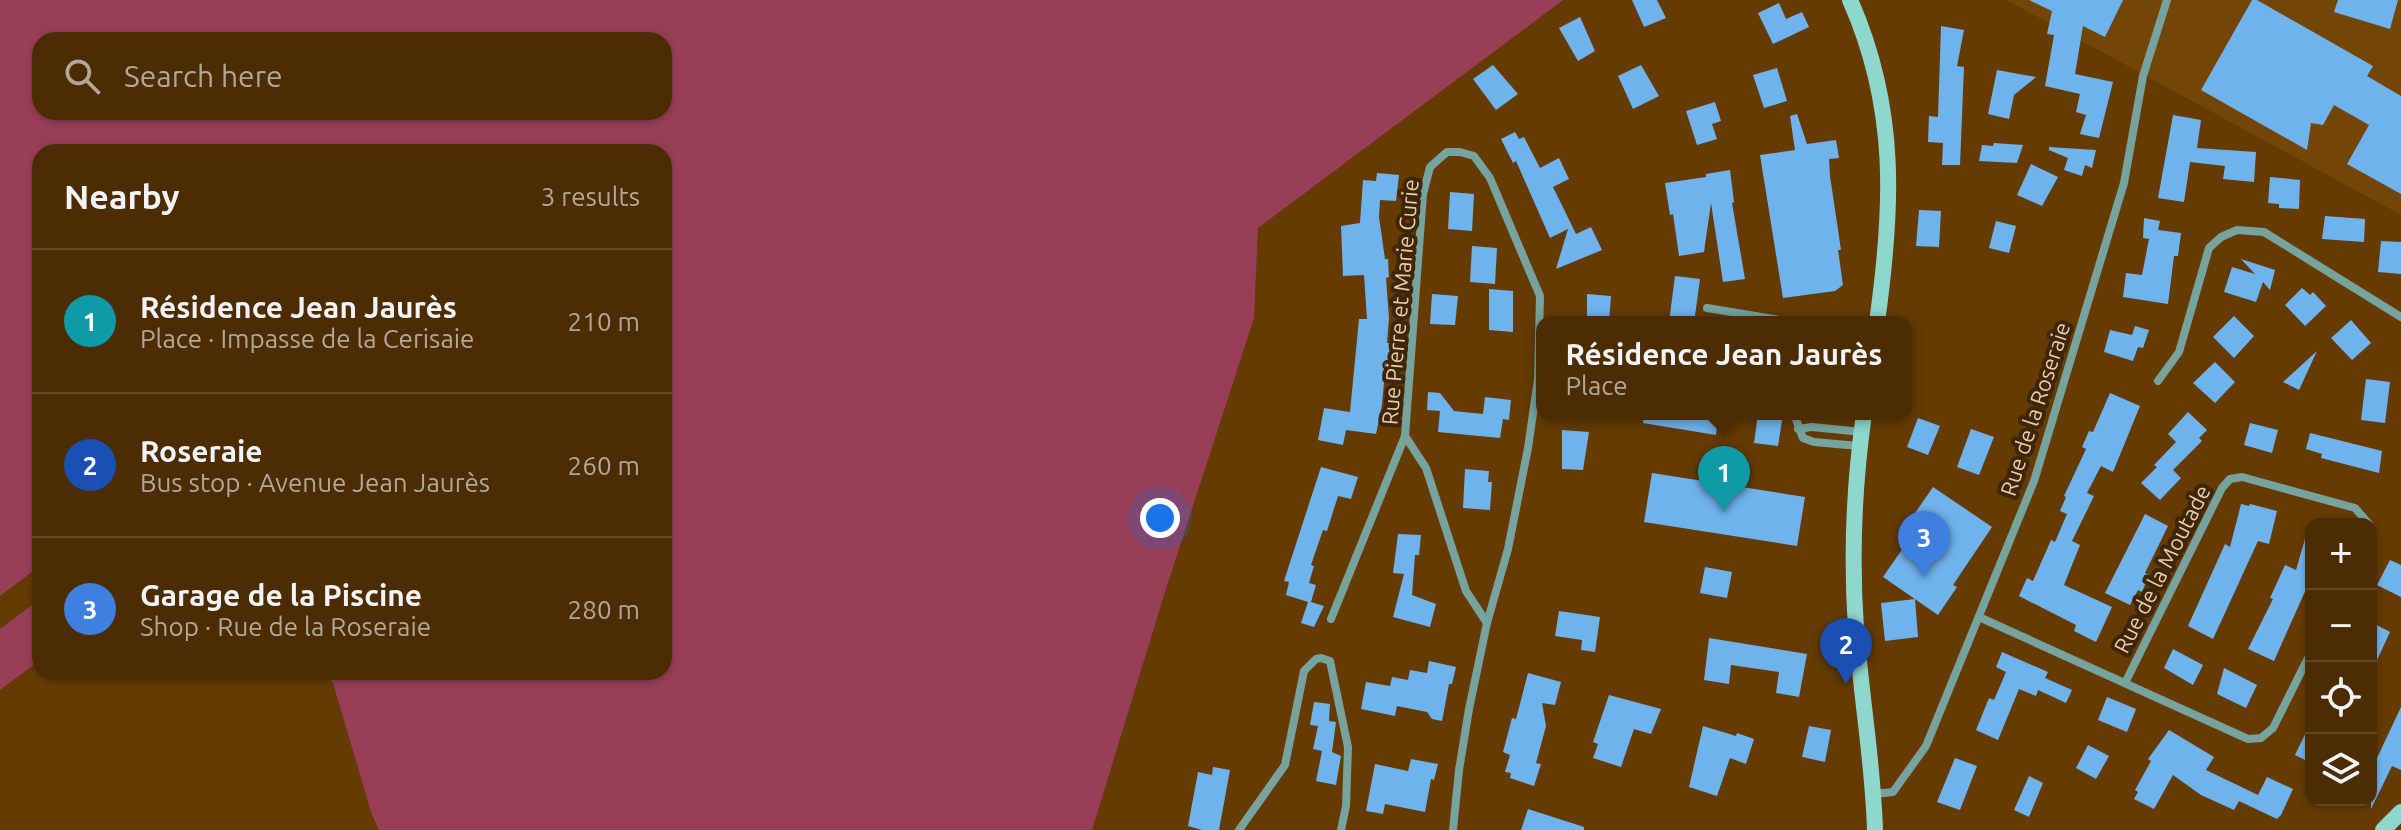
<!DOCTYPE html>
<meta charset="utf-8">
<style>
:root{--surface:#4c2c02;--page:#53340c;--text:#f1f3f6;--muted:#b2a799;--line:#634824;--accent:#7bbef8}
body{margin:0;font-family:Ubuntu,sans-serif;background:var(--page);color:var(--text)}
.controls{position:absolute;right:24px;bottom:24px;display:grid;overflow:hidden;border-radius:16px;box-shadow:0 2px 6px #0004}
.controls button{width:72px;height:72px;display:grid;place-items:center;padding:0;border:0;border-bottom:2px solid var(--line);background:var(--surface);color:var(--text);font:40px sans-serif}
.you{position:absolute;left:1160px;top:518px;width:28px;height:28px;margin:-20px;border:6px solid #fff;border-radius:50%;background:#1a73e8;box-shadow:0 0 0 12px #1a73e833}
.badge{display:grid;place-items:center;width:52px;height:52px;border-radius:50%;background:var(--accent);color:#fff;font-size:26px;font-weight:700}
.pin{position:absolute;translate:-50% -66px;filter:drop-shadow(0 2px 4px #0008)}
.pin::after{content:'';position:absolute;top:42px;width:28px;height:24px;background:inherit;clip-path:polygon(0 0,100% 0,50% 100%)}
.popup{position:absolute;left:1536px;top:316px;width:376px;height:104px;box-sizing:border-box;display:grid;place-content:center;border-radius:16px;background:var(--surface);filter:drop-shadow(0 2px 6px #0005);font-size:26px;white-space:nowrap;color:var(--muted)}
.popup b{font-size:30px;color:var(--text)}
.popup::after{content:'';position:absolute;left:50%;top:100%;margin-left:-16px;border:16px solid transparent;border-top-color:var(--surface)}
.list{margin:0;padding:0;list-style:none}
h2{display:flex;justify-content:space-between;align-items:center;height:104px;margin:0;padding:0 32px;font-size:34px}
h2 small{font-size:26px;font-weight:400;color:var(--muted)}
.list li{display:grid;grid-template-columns:52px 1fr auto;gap:24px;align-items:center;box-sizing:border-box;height:144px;padding:0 32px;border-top:2px solid var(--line)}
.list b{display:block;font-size:30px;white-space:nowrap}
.list p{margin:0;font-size:26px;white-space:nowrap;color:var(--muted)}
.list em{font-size:26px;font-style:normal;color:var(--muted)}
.icon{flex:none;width:44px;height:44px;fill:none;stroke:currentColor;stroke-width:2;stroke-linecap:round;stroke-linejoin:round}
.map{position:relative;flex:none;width:2401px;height:830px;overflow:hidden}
.search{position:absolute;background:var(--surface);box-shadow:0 2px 6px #0004;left:32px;top:32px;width:640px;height:88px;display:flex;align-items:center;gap:20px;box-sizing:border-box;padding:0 28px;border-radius:24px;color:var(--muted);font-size:30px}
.panel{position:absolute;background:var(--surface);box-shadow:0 2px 6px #0004;left:32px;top:144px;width:640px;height:536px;border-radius:24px}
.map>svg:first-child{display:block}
</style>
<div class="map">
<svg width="2401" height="830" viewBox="0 0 2401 830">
<rect width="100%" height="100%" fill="#653b02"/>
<polygon fill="#734607" points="2006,0 2401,0 2401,215 2025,10"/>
<g fill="#983e57" fill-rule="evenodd">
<path d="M0 0H1563L1258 228 1254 318 1165 592 1092 830H379L372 815 333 683 322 672H664V152H40V566L0 596ZM40 40H664V112H40Z"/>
<polygon points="40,599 40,660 0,690 0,629"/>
</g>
<g fill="#6fb3ec">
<polygon points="1632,0 1657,0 1666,18 1644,27"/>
<polygon points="2029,0 2123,0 2105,37 2083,26 2075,74 2113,82 2099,138 2080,134 2086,115 2076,112 2080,94 2045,86 2054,35 2047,34 2052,11"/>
<polygon points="2252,0 2257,0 2373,66 2367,76 2401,96 2401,194 2347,164 2369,125 2334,105 2323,125 2311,123 2307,150 2201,90"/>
<polygon points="2338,0 2398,0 2390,29 2334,12"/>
<polygon points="1779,3 1786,19 1802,12 1809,27 1773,44 1758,13"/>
<polygon points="1580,17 1595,51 1578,61 1559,28"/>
<polygon points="1941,26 1964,30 1957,66 1964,67 1960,165 1942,165 1943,143 1928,142 1929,116 1938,117"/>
<polygon points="1493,65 1518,94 1496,110 1473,79"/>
<polygon points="1641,65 1659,96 1633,109 1618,76"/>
<polygon points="1777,68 1787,101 1764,108 1753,75"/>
<polygon points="1997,70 2036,77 2014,95 2009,119 1988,114"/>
<polygon points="1715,102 1721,121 1712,124 1717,139 1697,145 1686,111"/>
<polygon points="1797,114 1807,144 1836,140 1839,158 1829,159 1830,176 1841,250 1838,250 1843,285 1835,291 1783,298 1760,155 1795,150 1790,116"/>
<polygon points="2173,115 2201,120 2197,148 2256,152 2254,182 2223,179 2225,166 2190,162 2184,202 2158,198"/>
<polygon points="1515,132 1519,139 1524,137 1540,168 1559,158 1569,179 1553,187 1576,234 1591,227 1602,250 1556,269 1568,229 1550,238 1516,161 1513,163 1501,139"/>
<polygon points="1994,143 2023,145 2017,163 1979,161 1982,145 1993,146"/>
<polygon points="2049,147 2096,150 2092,168 2085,165 2082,176 2064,170 2068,158 2049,150"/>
<polygon points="2031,164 2058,177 2042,206 2017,195"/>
<polygon points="1730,170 1734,202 1732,203 1745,279 1723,282 1711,203 1704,252 1679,256 1673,214 1670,215 1665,183 1706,177 1706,174"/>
<polygon points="1377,173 1399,175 1396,201 1380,200 1379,217 1385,259 1388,259 1389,277 1386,278 1389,318 1387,343 1402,344 1401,361 1386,360 1382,405 1376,434 1346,430 1343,445 1318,440 1324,408 1350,412 1359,319 1367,319 1364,275 1343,276 1341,226 1360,223 1363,180 1376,181"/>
<polygon points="2270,177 2300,180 2299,209 2279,208 2279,204 2268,203"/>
<polygon points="1450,192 1474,194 1472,231 1448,229"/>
<polygon points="1919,210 1941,211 1939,247 1916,246"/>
<polygon points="2325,216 2365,219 2364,242 2322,239"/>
<polygon points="2144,218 2160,221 2158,230 2181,233 2178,256 2174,256 2168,304 2123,297 2126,273 2142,275 2149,239 2143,238"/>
<polygon points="1996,221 2016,226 2009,253 1989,248"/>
<polygon points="2381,241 2401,242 2401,274 2378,272"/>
<polygon points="1472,246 1497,248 1495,284 1470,282"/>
<polygon points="2241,259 2275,270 2270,290 2263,282 2256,302 2224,292 2232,267 2255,274"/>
<polygon points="1675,276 1700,279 1695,316 1689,316 1688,322 1669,322"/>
<polygon points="2302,288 2310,295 2313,292 2326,306 2305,326 2285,305"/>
<polygon points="1489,289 1513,291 1513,332 1489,330"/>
<polygon points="1432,294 1458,296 1455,325 1430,324"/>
<polygon points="1587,294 1611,296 1609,322 1587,322"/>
<polygon points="2234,316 2254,336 2234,358 2213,337"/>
<polygon points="2351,320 2371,343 2352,360 2331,338"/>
<polygon points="2135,326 2149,330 2143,348 2138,347 2133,361 2104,352 2110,330 2132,335"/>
<polygon points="2317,351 2299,390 2283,382"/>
<polygon points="2215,362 2235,382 2215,403 2193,383"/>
<polygon points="2366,379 2390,382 2385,423 2361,420"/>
<polygon points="1428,392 1440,393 1454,411 1483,414 1485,397 1511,400 1509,420 1503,419 1500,438 1438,432 1440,411 1427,410"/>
<polygon points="2110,393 2140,406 2113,472 2101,466 2087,493 2094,496 2072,541 2080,545 2064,585 2112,607 2096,642 2074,631 2076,625 2019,596 2027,578 2033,581 2051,540 2055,542 2067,514 2060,511 2066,497 2064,496 2086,449 2082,447 2089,431 2093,432"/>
<polygon points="2188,412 2207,430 2199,438 2202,441 2173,470 2181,478 2160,500 2141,483 2157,467 2154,465 2176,442 2168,434"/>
<polygon points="1644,414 1718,414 1716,435 1643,423"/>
<polygon points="1758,414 1783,414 1778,446 1754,443"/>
<polygon points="1918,418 1940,426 1928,455 1907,447"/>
<polygon points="2250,423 2278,430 2272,453 2244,445"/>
<polygon points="1971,429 1994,437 1979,475 1957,467"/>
<polygon points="1562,430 1589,432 1583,470 1562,469"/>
<polygon points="2310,433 2382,451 2379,473 2321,458 2322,454 2306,449"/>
<polygon points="1321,467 1358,477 1351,499 1338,496 1327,531 1323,530 1311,565 1314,566 1309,583 1316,585 1311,602 1324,606 1314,627 1301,623 1308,602 1286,595 1289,582 1284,581"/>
<polygon points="1465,469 1489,471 1488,482 1492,482 1490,510 1463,508"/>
<polygon points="1652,473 1805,497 1797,546 1644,522"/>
<polygon points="1933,487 1992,527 1953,585 1957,587 1938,615 1883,577 1912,535 1904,529"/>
<polygon points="2241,504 2249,506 2250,504 2277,511 2269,544 2258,541 2213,639 2188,626 2225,544 2230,547"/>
<polygon points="2145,514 2168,526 2145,573 2149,575 2142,592 2138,590 2130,605 2105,593"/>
<polygon points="2307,532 2311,533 2311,578 2274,661 2248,649 2273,599 2270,598 2285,565 2296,570"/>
<polygon points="1398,534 1421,535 1419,555 1415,555 1412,595 1436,604 1430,627 1393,617 1404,574 1393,573"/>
<polygon points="2390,560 2401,565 2401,597 2377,585"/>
<polygon points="1705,567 1732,572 1727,598 1700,593"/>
<polygon points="1915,599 1918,637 1885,641 1881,603"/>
<polygon points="1559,611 1600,617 1595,652 1581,650 1582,640 1555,636"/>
<polygon points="2371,622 2390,632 2371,673"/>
<polygon points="1709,638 1807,654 1799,697 1776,693 1779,672 1731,665 1729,684 1704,680"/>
<polygon points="2173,649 2203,665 2193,685 2164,668"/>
<polygon points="2002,652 2048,672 2045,678 2072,690 2066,703 2038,690 2036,696 2019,689 1998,740 1976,730 1989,698 1994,700 2006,672 1996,667"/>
<polygon points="1429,661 1456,667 1452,684 1449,684 1442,721 1432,719 1427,712 1397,706 1395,716 1361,709 1366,682 1390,686 1392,677 1408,680 1410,670 1427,673"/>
<polygon points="2224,668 2257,685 2246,708 2217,694"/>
<polygon points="1528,673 1561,682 1555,705 1542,703 1546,726 1536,763 1541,764 1534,786 1510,778 1511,773 1505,772 1510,755 1503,752 1512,718 1516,719"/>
<polygon points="1609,695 1661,709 1651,734 1634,729 1621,767 1593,758 1598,744 1593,742"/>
<polygon points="2107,697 2136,709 2127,732 2098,720"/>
<polygon points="1314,702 1330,704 1329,721 1336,722 1332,752 1341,756 1336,785 1316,781 1322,751 1313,749 1318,726 1310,725"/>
<polygon points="2401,707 2401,770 2392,766 2371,809 2371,755 2377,758"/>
<polygon points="2311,722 2311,763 2295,755"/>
<polygon points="1703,726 1736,736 1737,733 1754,739 1746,764 1730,758 1717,796 1689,787"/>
<polygon points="1809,726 1831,730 1825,762 1802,757"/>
<polygon points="2169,730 2214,757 2206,770 2258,795 2267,777 2293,789 2281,815 2277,819 2239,801 2234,810 2201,795 2173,775 2154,809 2134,799 2138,792 2135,790 2151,761 2148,759"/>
<polygon points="2088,745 2109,756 2096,779 2076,768"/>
<polygon points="1955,758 1977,766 1960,810 1937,802"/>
<polygon points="1411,759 1438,764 1434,780 1431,779 1425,812 1385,804 1383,814 1366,811 1375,764 1408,771"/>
<polygon points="1213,767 1230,770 1219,830 1202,830 1188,826 1198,772 1212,775"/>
<polygon points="2029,776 2043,783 2029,817 2014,810"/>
<polygon points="1528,809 1584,827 1584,830 1521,830"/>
</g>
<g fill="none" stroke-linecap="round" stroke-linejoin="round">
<g stroke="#76a39d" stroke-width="8">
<polyline points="1707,308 1792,322"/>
<polyline points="2158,381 2179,352 2209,248 2221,237 2237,230 2264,232 2401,317"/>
<polyline points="1794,414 1803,438 1814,442 1859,446"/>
<polyline points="1798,429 1812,427 1862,432"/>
<polyline points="1979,617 2248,739 2261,738 2273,728 2311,652"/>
<polyline points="1331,619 1405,436"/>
<polyline points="2125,683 2222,488 2230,479 2242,477 2355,508 2369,524"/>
<polyline points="1874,794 1893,792 1926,746 2034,481 2124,183 2143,76 2167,0"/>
<polyline points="1239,830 1285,765 1304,671 1316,659 1321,658 1330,661 1348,747 1346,806 1341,830"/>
<polyline points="1453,830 1459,770 1469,709 1487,623 1508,549 1528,448 1538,379 1540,296 1490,178 1474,156 1460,152 1447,152 1430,167 1423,194 1405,436 1426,468 1466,591 1487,623"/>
</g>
<g stroke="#8ed7cd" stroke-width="16">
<path d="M1850 0C1898 108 1893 208 1877 322"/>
<path d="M1864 414C1854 485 1851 557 1856 628 1861 696 1873 762 1875 830"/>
<polyline points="2383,830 2401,812"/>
</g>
</g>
<g text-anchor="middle" stroke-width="8" stroke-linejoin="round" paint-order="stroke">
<g font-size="22" fill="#ebcbad" stroke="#3e260b">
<text transform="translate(1400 302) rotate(-85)" y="8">Rue Pierre et Marie Curie</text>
<text transform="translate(2035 409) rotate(-72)" y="8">Rue de la Roseraie</text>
<text transform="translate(2162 569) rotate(-63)" y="8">Rue de la Moutade</text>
</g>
</g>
</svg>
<div class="controls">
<button>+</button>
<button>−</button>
<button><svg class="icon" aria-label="locate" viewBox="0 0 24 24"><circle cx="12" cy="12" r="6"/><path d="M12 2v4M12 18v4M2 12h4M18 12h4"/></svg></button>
<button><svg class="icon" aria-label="layers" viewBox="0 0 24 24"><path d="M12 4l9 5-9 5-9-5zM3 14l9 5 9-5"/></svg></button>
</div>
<div class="you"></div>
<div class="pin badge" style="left:1724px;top:512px;background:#0f9aa8">1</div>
<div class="popup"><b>Résidence Jean Jaurès</b>Place</div>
<div class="pin badge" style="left:1846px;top:684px;background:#1a4fb4">2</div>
<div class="pin badge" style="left:1924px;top:577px;background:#3f7fe0">3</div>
<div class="search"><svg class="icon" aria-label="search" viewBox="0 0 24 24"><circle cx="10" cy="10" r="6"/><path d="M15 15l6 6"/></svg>Search here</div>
<section class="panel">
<h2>Nearby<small>3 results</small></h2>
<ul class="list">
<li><span class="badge" style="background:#0f9aa8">1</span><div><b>Résidence Jean Jaurès</b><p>Place · Impasse de la Cerisaie</p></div><em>210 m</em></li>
<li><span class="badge" style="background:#1a4fb4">2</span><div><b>Roseraie</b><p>Bus stop · Avenue Jean Jaurès</p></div><em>260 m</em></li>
<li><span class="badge" style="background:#3f7fe0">3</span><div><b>Garage de la Piscine</b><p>Shop · Rue de la Roseraie</p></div><em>280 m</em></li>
</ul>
</section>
</div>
